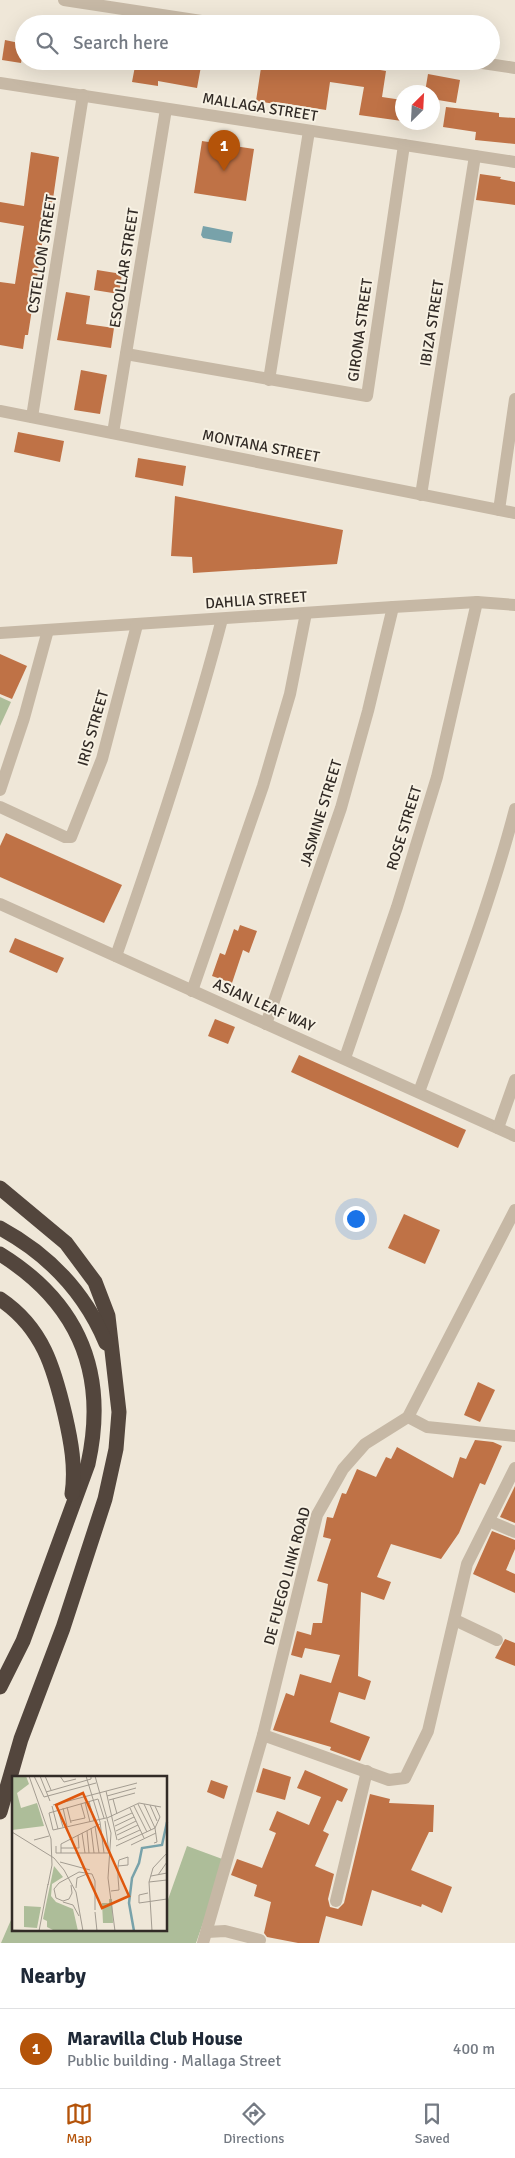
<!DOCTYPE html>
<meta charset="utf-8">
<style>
:root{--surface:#fff;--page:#f2f2f3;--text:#1f2937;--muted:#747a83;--line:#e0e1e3;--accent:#b45309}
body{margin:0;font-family:Signika,sans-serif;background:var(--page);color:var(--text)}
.compass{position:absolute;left:395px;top:85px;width:45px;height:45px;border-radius:50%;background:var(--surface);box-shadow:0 5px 20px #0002;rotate:24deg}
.you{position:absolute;left:355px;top:1218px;width:18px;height:18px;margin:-12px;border:4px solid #fff;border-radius:50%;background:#1a73e8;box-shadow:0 0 0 8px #1a73e833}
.badge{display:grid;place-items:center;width:32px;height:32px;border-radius:50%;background:var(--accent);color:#fff;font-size:16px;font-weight:700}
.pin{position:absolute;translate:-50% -41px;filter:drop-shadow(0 1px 2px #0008)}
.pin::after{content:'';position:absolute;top:26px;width:18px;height:15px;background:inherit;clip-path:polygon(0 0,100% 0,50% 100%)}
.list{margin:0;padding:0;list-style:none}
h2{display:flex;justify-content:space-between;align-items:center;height:65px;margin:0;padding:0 20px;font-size:21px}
h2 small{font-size:16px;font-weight:400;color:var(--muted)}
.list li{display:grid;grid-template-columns:32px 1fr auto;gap:15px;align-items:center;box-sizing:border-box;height:80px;padding:0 20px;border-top:1px solid var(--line)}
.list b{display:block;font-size:19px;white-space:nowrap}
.list p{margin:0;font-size:16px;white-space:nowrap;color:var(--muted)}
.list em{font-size:16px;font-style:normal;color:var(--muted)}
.icon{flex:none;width:28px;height:28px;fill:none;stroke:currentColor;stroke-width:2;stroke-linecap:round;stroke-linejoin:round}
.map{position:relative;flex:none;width:515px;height:1943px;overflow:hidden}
.search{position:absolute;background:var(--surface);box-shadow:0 5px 20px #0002;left:15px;right:15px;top:15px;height:55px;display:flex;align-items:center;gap:12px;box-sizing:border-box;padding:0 18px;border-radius:28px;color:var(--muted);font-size:19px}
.sheet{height:145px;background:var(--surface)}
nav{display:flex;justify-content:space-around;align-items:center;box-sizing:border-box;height:70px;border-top:1px solid var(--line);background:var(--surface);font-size:14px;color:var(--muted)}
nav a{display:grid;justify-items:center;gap:2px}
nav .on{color:var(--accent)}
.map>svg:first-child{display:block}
</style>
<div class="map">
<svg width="515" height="1943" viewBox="0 0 515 1943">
<rect width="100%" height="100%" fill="#efe7d8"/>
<g fill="#adbd99">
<polygon points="0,697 11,702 0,726"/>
<polygon points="187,1846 225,1860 196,1943 1,1943 14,1913 14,1929 166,1929 166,1905"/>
</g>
<polygon fill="#78a2aa" points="203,226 233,232 231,243 203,238 201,235"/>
<g fill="#bf7246">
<polygon points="5,40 24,44 21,63 2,60"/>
<polygon points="136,61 173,65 174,61 202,61 197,88 158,81 158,86 132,82"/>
<polygon points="262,61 329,61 386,71 382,97 402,100 402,121 359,115 364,87 330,82 326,110 276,102 275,104 256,101"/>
<polygon points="428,74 460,80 456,103 432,99 432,92 425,92"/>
<polygon points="446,107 499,113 499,117 515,118 515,144 475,140 476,132 443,127"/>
<polygon points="202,141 254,149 246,201 194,193"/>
<polygon points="31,152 59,157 52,206 48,206 28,335 25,335 23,349 0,345 0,282 15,284 24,226 0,222 0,202 24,206"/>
<polygon points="480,174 501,177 500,179 515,182 515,205 476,200"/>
<polygon points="97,270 122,274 119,294 94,290"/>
<polygon points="66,292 90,296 86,324 114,328 111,348 57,340"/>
<polygon points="81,370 107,375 100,414 74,410"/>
<polygon points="18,432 64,441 60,462 14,452"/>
<polygon points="138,458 186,466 183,486 135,477"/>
<polygon points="175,496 343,530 337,564 193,573 192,557 171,556"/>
<polygon points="0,654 27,666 12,699 0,694"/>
<polygon points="6,833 122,885 104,923 0,877 0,846"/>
<polygon points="240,925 257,931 249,953 243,950 232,983 212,976 220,953 225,955 234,929 238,931"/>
<polygon points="15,938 64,958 57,973 9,952"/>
<polygon points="215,1019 235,1027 228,1044 208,1036"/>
<polygon points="299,1055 466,1130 458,1148 291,1072"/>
<polygon points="404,1214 440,1230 425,1264 388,1248"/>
<polygon points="478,1382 495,1390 480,1422 464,1415"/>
<polygon points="475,1440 493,1442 502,1446 485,1485 480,1483 459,1533 441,1559 391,1544 377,1577 391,1582 384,1600 361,1592 358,1676 371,1681 365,1700 339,1692 330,1722 370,1737 360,1761 330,1750 331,1747 273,1730 286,1693 294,1696 300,1674 331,1683 340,1655 305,1648 302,1658 291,1655 297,1631 311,1635 313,1623 322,1623 328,1584 317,1581 331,1539 323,1537 327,1517 333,1518 342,1493 346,1494 357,1469 376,1477 386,1457 391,1459 397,1447 453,1478 460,1457 466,1459"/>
<polygon points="515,1486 515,1523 500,1517"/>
<polygon points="492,1531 515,1540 515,1549 506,1570 515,1574 515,1593 473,1574"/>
<polygon points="505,1639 515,1643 515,1666 495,1658"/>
<polygon points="263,1768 291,1777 285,1800 256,1792"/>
<polygon points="305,1770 348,1789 342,1802 337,1800 323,1831 329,1834 315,1866 334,1874 328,1899 330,1907 338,1909 344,1903 370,1794 390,1799 389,1803 434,1805 433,1832 429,1832 411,1870 452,1887 442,1913 422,1904 421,1907 372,1890 362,1926 326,1916 319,1943 298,1943 267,1937 264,1933 271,1902 254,1896 257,1885 231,1875 237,1859 262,1868 276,1833 269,1830 277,1811 309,1825 321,1797 297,1788"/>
<polygon points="211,1780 228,1786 224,1799 207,1792"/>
</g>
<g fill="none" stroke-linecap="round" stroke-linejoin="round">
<g stroke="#c6b8a5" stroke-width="12">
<polyline points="64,0 221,24"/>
<polyline points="469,61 515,68"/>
<polyline points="0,83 515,162"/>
<polyline points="126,354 367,396 404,145"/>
<polyline points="269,380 309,131"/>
<polyline points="0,411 515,513"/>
<polyline points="32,417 83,95"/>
<polyline points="113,433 166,109"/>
<polyline points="421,495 475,156"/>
<polyline points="499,510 515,399"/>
<polyline points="0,633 393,607 477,602 515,605"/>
<polyline points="0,790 24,718 48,630"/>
<polyline points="0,807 65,837 71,837 102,759 137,625"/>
<polyline points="0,904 515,1136"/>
<path d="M116 956C155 845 192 734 222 619"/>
<polyline points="192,991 263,786 290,694 306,613"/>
<polyline points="266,1024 341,808 368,711 393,607"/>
<polyline points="345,1058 397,907 437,777 477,602"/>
<path d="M419 1092C453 999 490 905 515 809"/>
<polyline points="498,1128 515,1080"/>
<polyline points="408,1417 427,1427 515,1436"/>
<polyline points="489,1521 515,1532"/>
<polyline points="455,1620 497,1640"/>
<polyline points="263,1735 389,1780 405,1778 428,1731 467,1564 515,1468"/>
<polyline points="336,1901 367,1771"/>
<polyline points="207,1932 225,1931 260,1940"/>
<polyline points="203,1943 263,1735 317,1515 343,1469 365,1444 408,1417 515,1210"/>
</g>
<g stroke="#53463d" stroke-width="15">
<polyline points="0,1188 66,1243 95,1282 108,1316 119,1412 116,1449 105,1499 63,1628 21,1739 0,1812"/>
<path d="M0 1228C48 1254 85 1293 106 1343"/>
<path d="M0 1254C79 1303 108 1373 88 1464L23 1641 0 1687"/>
<path d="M0 1299C43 1328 54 1368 65 1415 71 1441 76 1468 72 1494"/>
</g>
</g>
<g text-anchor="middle" stroke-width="4" stroke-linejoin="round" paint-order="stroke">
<g font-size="15" fill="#322b26" stroke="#f7f1e3">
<text transform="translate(260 107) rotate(9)" y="5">MALLAGA STREET</text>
<text transform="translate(42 254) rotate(-81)" y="5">CSTELLON STREET</text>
<text transform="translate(124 268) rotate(-81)" y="5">ESCOLLAR STREET</text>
<text transform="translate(432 323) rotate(-81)" y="5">IBIZA STREET</text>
<text transform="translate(360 330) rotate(-82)" y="5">GIRONA STREET</text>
<text transform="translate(261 446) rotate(11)" y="5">MONTANA STREET</text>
<text transform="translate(256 600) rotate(-4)" y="5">DAHLIA STREET</text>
<text transform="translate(93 728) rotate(-74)" y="5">IRIS STREET</text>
<text transform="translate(321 813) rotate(-73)" y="5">JASMINE STREET</text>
<text transform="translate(404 828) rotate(-73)" y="5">ROSE STREET</text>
<text transform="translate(264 1005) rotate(24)" y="5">ASIAN LEAF WAY</text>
<text transform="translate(287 1576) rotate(-75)" y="5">DE FUEGO LINK ROAD</text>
</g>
</g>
<g transform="translate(12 1776)">
<rect width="155" height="155" fill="#efe7d8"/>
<path d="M0 0H14L17 8 5 17 9 32 25 27 32 50 0 54ZM42 90 51 101 40 108 39 120 44 126 61 133 66 155H43L35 151V145L31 143ZM97 123H100L101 147H91L90 127H97ZM12 130 29 131 25 152 12 151Z" fill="#adbd99"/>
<path fill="none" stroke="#78a2aa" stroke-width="2.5" d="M122 155 117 127 120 102 127 87 130 72 150 69 155 46"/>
<path fill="none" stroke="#a39c91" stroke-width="1" d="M17 0 39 63 40 89 36 109M22 0 32 21 84 7M28 0 38 25M33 0 39 14M48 0 52 6 64 3M74 0 88 46 92 77M83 0 99 57 96 102 103 155M94 15 105 64M34 16 79 3V0M95 20 124 12M101 23 105 38M97 24 123 17M77 25 82 45M73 26 78 46M126 28 139 54M41 29 125 7M138 29 145 45M40 30 46 53M122 30 135 56M55 31 59 47M51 32 55 50M118 32 132 62M46 34 51 51M92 42 86 23 37 37 41 54 94 42M95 42 127 27 149 31M59 45 73 42 69 28M93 45 97 77M102 45 120 37M83 50 87 77M103 50 122 41M79 52 82 77M75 55 77 77M104 55 124 45M0 56 42 82 52 94 64 116 71 155M70 57 73 77M105 59 126 49M22 64 37 60M106 64 128 54M142 67 145 66 143 52 148 41 143 30M119 69 144 57M44 70V77H99M104 70 143 52 132 28M49 72H67L66 59M49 77V68L88 48M48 86 78 94M146 99 155 86M139 100 155 97M137 106 155 104M59 109 60 117 57 123 51 125 44 122 42 113 47 107 67 96 80 98 83 105V134M64 112 65 102 75 98M99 115 107 114 106 101V90L107 84 116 81V89L106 90M136 117 127 119V127L155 123M51 126 61 129 67 140M83 136 85 155M0 154 25 155M27 155 36 108M140 155 137 106 141 92 155 77"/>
<path fill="#df570d" fill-opacity="0.15" stroke="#df570d" stroke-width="2.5" d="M71 17 117 120 90 132 44 29Z"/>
<rect width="155" height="155" fill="none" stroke="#322b26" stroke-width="2.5"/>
</g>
</svg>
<svg class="compass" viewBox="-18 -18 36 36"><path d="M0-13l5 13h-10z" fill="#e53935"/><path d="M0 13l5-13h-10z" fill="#747a83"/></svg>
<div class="you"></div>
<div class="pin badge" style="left:224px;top:171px">1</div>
<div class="search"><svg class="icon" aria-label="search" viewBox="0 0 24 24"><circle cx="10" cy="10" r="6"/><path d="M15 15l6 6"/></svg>Search here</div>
</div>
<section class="sheet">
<h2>Nearby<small></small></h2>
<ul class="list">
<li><span class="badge">1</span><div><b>Maravilla Club House</b><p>Public building · Mallaga Street</p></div><em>400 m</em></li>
</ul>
</section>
<nav>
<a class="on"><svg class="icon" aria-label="map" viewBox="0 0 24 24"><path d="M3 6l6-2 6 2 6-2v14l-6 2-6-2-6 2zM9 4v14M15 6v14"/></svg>Map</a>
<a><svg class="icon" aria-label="directions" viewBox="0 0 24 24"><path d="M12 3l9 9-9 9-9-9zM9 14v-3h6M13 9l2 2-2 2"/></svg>Directions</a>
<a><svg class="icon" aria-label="saved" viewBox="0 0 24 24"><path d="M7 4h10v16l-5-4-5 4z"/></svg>Saved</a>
</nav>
